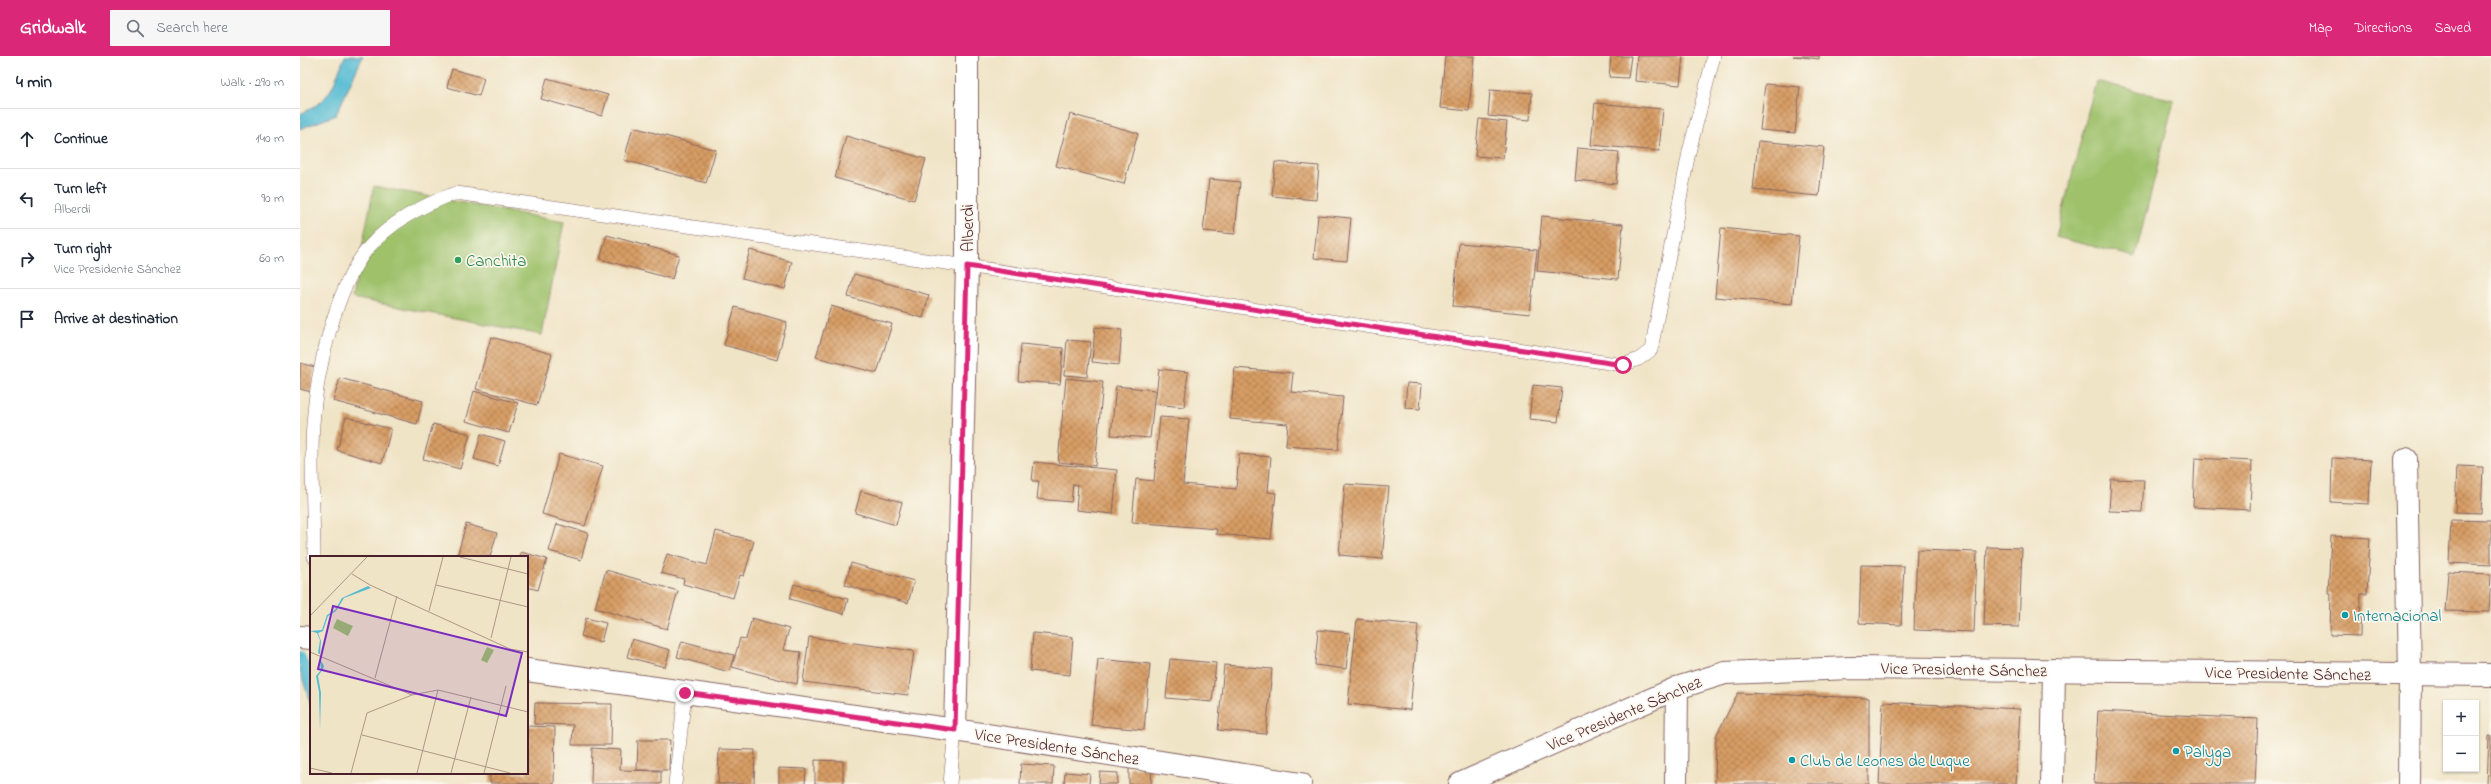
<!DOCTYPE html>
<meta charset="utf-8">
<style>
:root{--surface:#fff;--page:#f6f6f7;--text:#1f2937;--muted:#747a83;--line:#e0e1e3;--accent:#db2777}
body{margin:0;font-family:"Indie Flower",sans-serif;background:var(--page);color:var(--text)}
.controls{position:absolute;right:12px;bottom:12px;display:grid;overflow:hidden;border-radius:0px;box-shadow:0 1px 3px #0004}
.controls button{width:36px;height:36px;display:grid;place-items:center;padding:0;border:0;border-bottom:1px solid var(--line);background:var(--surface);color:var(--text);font:20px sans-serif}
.stop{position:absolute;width:12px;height:12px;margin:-9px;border:3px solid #db2777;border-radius:50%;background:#fff}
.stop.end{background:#db2777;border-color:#fff;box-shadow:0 1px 4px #0008}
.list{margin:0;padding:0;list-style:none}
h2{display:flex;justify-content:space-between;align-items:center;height:52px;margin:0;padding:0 16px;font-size:17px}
h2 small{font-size:13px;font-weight:400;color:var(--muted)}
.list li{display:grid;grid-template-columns:26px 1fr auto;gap:12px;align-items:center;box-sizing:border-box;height:60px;padding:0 16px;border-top:1px solid var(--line)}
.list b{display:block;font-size:15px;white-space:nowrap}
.list p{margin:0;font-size:13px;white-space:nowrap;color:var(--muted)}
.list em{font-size:13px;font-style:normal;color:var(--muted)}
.icon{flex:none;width:22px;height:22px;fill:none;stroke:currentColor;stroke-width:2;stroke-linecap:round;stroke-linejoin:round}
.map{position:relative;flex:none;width:2191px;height:728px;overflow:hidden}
header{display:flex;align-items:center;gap:24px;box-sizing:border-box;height:56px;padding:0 20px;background:var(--accent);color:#fff}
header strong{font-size:19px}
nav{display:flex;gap:22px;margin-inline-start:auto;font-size:14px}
.search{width:280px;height:36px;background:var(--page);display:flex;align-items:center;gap:10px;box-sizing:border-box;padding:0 14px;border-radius:0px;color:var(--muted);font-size:15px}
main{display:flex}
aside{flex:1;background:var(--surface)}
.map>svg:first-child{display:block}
</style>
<header>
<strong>Gridwalk</strong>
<div class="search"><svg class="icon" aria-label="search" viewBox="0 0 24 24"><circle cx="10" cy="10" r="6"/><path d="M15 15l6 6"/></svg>Search here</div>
<nav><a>Map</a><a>Directions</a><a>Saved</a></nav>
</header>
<main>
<aside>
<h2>4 min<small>Walk · 290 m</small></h2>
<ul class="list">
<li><svg class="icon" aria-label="ahead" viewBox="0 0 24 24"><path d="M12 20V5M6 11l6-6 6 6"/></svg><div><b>Continue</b></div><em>140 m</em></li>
<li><svg class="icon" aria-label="left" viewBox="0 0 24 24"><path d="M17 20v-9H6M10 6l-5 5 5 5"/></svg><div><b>Turn left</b><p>Alberdi</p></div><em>90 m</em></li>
<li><svg class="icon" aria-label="right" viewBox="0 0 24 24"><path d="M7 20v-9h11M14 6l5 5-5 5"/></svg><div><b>Turn right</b><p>Vice Presidente Sánchez</p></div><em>60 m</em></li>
<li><svg class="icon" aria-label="arrive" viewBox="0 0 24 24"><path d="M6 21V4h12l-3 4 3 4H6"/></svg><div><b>Arrive at destination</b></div></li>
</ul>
</aside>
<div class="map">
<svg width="2191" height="728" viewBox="0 0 2191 728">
<defs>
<pattern id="building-cross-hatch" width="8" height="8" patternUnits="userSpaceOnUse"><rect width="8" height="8" fill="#d79d65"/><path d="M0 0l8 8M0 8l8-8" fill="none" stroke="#b07f53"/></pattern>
</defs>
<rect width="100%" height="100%" fill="#fbf7ec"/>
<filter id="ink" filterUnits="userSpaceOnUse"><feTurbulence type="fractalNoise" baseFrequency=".025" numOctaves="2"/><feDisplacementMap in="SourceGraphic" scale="8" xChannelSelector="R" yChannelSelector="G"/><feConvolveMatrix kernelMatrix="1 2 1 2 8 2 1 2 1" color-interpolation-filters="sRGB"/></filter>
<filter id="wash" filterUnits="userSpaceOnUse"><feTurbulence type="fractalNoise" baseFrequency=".012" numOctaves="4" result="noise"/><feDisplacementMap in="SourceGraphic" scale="16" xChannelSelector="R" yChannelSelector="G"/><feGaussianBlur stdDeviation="0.9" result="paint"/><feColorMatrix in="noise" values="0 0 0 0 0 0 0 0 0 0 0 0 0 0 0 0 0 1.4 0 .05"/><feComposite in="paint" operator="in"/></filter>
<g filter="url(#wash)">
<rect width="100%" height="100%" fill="#f0e4c6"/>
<g fill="#9ec16b" stroke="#74704b">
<polygon points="1796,25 1874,44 1835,201 1756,181"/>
<polygon points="74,130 264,166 242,279 52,242"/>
</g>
<g fill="#54bbd2" stroke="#4f6d7e">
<path d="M45 0H63L36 59 0 73V58C33 43 32 31 45 0Z"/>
<polygon points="0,609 11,611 11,649 0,615"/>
</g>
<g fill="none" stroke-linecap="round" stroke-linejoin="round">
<polyline stroke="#54bbd2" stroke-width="10" points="0,600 11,622"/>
</g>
<g id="blocks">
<g fill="url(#building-cross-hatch)">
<polygon points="1145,0 1174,0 1169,55 1140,52"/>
<polygon points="1311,0 1331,0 1328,22 1309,21"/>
<polygon points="1337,0 1383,0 1380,29 1335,25"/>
<polygon points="1493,0 1519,0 1519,3"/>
<polygon points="152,13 184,22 179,40 147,31"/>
<polygon points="247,22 308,39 302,60 241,43"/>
<polygon points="1465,28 1500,31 1495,77 1460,74"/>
<polygon points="1190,34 1232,37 1230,64 1188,60"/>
<polygon points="1295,47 1363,53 1359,95 1291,89"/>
<polygon points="770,58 838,77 824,128 756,110"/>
<polygon points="1179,63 1207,66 1203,102 1175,100"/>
<polygon points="333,71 416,94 406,127 324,104"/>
<polygon points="546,80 626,103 614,144 535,122"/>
<polygon points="1458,85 1524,91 1519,140 1453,134"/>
<polygon points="1278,92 1319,96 1316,128 1275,124"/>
<polygon points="975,106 1019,110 1016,144 972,140"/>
<polygon points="909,123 940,126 935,178 903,175"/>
<polygon points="1018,159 1051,162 1047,205 1014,202"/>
<polygon points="1242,160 1323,168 1318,223 1237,215"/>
<polygon points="1421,172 1499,180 1492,248 1415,241"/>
<polygon points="307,179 379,199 372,223 300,203"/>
<polygon points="1159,187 1237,194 1230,258 1153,250"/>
<polygon points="450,194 492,206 485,233 442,222"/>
<polygon points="554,218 629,239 623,262 548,241"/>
<polygon points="531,250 592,268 577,317 516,301"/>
<polygon points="435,251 487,266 477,304 424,289"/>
<polygon points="795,271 822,274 819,309 792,306"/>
<polygon points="191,281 252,298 237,349 176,333"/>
<polygon points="767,284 791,286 787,321 764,319"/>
<polygon points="721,288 763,292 760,328 718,325"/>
<polygon points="0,307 15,311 11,336 0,333"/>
<polygon points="935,312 993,317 991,336 1043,341 1038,394 986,390 988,368 930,363"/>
<polygon points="859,313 888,316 884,351 855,348"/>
<polygon points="40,322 123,345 117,368 33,345"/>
<polygon points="766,322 803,326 795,410 758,406"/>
<polygon points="1107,327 1122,328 1120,353 1105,352"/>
<polygon points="1233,329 1262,332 1258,366 1229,363"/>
<polygon points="816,330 855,334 850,382 811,379"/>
<polygon points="174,335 218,347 209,377 166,365"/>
<polygon points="46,361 91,373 82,407 37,394"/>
<polygon points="860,361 889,363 883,428 936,433 939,398 971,401 968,436 976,437 971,483 916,478 917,473 832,466 836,423 854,425"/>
<polygon points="133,368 170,378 160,413 123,403"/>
<polygon points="181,378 205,385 198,410 174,403"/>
<polygon points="259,398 303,410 285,470 242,458"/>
<polygon points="1895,402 1952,405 1950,454 1893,451"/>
<polygon points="2032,402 2071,404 2069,448 2031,446"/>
<polygon points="734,406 817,414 813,458 776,454 778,429 773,428 771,446 737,443 739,425 732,425"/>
<polygon points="2157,410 2183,411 2181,457 2155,456"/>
<polygon points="1811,423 1844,424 1842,456 1809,455"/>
<polygon points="1045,428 1089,431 1082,503 1039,499"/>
<polygon points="561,435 602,446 596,469 555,457"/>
<polygon points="2151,464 2191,465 2191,509 2149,507"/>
<polygon points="166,468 197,477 190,501 157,501"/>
<polygon points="257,468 288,477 281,504 249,495"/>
<polygon points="416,475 454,485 444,520 440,519 433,542 383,528 384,523 361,517 367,498 407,509"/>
<polygon points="2031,480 2070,482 2067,538 2061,538 2060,580 2030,579 2031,537 2028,537"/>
<polygon points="1687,491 1722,492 1719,571 1684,570"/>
<polygon points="1617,494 1677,496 1674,576 1614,574"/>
<polygon points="221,496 247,503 238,534 227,531 227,501 220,501"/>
<polygon points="551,507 614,525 608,547 545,529"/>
<polygon points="1561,509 1604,510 1601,569 1559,567"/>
<polygon points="306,514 378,535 367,573 295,552"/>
<polygon points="2148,516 2191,518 2189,556 2145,555"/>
<polygon points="494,528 548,543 544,558 490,543"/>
<polygon points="286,562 306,567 301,586 281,580"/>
<polygon points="452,562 489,573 483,594 501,596 497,628 432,611 440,582 446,583"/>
<polygon points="1057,563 1118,569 1110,654 1048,648"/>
<polygon points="1018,574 1050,577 1046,613 1015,609"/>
<polygon points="733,577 773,581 770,619 730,615"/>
<polygon points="509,581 614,595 608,639 503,626"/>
<polygon points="332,583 370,594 365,611 327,601"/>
<polygon points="382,585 434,599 429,616 377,601"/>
<polygon points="798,603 850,608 844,674 791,669"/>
<polygon points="870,603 916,607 912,646 866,642"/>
<polygon points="924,609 972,613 966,678 918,674"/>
<polygon points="1438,637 1569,642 1569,728 1415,728 1416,680"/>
<polygon points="1583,646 1720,653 1716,728 1579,728"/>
<polygon points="235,647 312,648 311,689 272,689 273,669 234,668"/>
<polygon points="1798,655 1958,663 1955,728 1794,728"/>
<polygon points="227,670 255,671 254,728 190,727 190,717 227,717"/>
<polygon points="2189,679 2191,679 2191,728 2187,728"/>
<polygon points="338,684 370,684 369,714 337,714"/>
<polygon points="292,692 321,694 320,714 361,715 361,728 291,728"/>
<polygon points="419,693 455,694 454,728 418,728"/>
<polygon points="515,704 543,705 543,728 515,728"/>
<polygon points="721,708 754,710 753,728 720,728"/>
<polygon points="829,711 852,712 851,728 829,728"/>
<polygon points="479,712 506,713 505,728 479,728"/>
<polygon points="765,716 790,718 789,728 764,728"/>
<polygon points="800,716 818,717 817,728 799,728"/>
</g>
</g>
</g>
<g filter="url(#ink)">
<use href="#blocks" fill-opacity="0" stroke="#846461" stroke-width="1"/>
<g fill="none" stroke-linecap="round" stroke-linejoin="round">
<defs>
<g id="lane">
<path d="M14 501C14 457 10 411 13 368 16 317 36 229 69 191 92 165 125 148 156 137L667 210 1323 309 1339 303 1351 294 1389 96 1414 0"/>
<polyline points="375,728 385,637"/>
<polyline points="650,728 655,674"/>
</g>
<g id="street">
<polyline points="2106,403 2110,619 2109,728"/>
<polyline points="0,581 11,582"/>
<polyline points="227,614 655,674 1001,728"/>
<polyline points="655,674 667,210 667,0"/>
<polyline points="1160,728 1377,632"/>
<polyline points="1752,728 1754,614"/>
</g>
<polyline id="primary" points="1376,728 1377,632 1425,617 1551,612 2191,619"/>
</defs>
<use href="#lane" stroke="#846461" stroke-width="14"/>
<use href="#street" stroke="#846461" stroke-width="24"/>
<use href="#primary" stroke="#846461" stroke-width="24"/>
<use href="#lane" stroke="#fff" stroke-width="13"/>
<use href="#street" stroke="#fff" stroke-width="22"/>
<use href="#primary" stroke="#fff" stroke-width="22"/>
</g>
</g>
<g fill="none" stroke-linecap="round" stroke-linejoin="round" filter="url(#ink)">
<polyline stroke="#db2777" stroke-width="5" points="385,637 655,674 667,210 1323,309"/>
</g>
<circle fill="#2e9e5b" stroke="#fbf7ec" stroke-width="1.5" cx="158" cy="204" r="4"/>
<g fill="#0f9aa8" stroke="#fbf7ec" stroke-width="1.5">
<circle cx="2045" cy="559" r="4"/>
<circle cx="1876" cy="695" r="4"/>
<circle cx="1492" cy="704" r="4"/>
</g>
<g text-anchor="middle" stroke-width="3.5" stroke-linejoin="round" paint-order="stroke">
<g font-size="17" fill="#4a1f2b" stroke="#fbf7ec">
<text transform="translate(667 172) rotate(-90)" y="6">Alberdi</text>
<text transform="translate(1664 613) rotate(1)" y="6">Vice Presidente Sánchez</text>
<text transform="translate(1988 617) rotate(1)" y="6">Vice Presidente Sánchez</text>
<text transform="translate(1324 657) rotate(-23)" y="6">Vice Presidente Sánchez</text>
<text transform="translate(757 690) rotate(9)" y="6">Vice Presidente Sánchez</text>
</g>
<g font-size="17" fill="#27864d" stroke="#fbf7ec" text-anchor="start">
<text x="166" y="210">Canchita</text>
</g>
<g font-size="17" fill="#0d838f" stroke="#fbf7ec" text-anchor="start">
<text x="2053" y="565">Internacional</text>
<text x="1884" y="701">Palyga</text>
<text x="1500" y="710">Club de Leones de Luque</text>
</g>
</g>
<g transform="translate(10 500)">
<rect width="218" height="218" fill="#f0e4c6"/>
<path d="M27 63 43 70 38 80 23 72ZM177 91 184 94 177 107 171 104Z" fill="#9ec16b"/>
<path d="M58 30 61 32 34 42 26 55 18 60 13 75 8 77 11 85 10 98 8 97 10 84 7 77 0 75 12 74 17 59 25 54 32 42ZM10 103 14 110 13 113 8 120 11 137 10 174 9 136 6 120 11 114Z" fill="#54bbd2"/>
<path fill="none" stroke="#ae9588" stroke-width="1" d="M150 1 218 18M42 18 60 29 200 93 218 96M126 29 218 51M119 55 133 1M0 60 57 1M181 82 201 1M0 96 102 139M65 122 87 40M52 179 200 217M0 212 22 217M41 217 57 157 102 139 128 134M107 217 128 134 218 156M141 217 161 141M174 217 196 130"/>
<path fill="#7b2cbf" fill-opacity="0.15" stroke="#7b2cbf" stroke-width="2" d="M23 50 212 97 196 160 8 113Z"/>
<rect width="218" height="218" fill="none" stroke="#4a1f2b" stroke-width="2"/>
</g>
</svg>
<div class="controls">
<button>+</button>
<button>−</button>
</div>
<div class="stop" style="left:1323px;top:309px"></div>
<div class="stop end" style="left:385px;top:637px"></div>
</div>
</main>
